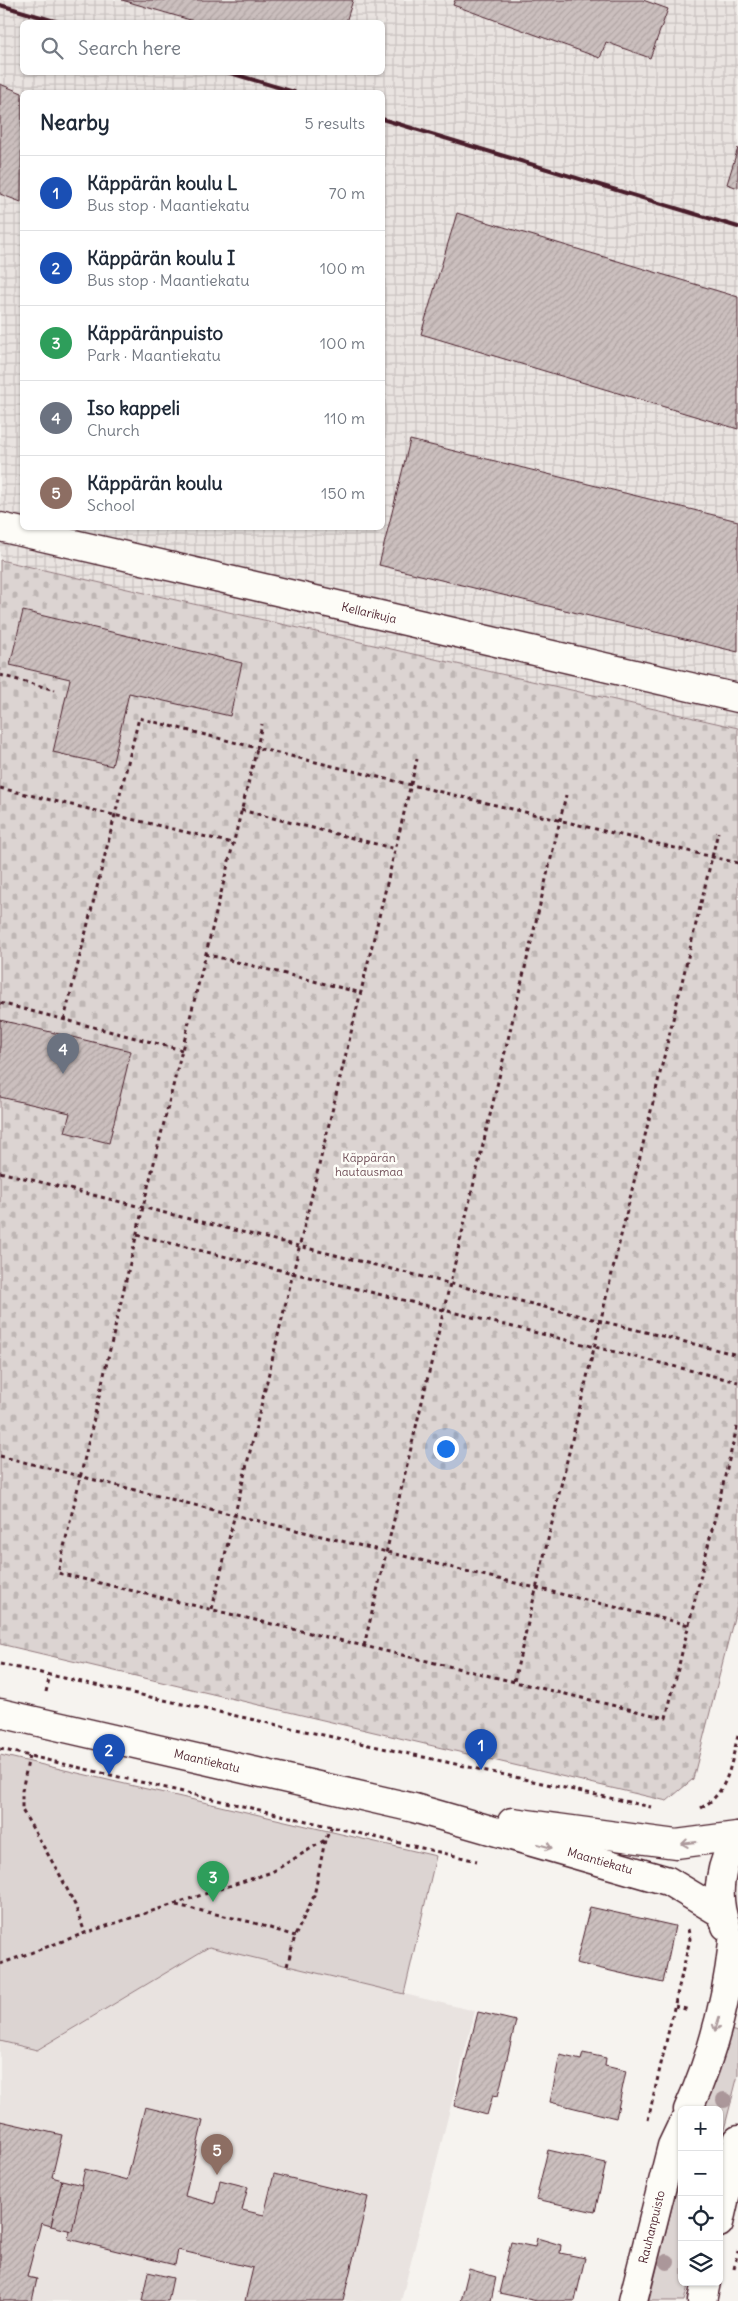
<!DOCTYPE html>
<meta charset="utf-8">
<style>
:root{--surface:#fff;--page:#f2f2f3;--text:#1f2937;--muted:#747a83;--line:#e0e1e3;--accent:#db2777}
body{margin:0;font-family:Delius,sans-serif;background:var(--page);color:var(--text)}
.controls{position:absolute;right:15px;bottom:15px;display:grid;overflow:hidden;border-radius:8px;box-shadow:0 1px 4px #0004}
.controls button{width:45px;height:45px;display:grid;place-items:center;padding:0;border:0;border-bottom:1px solid var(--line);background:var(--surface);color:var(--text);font:25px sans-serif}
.you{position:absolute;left:445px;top:1448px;width:18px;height:18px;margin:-12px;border:4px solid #fff;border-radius:50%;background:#1a73e8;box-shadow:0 0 0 8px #1a73e833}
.badge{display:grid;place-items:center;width:32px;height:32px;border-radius:50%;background:var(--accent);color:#fff;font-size:16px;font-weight:700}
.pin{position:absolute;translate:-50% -41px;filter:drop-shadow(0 1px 2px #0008)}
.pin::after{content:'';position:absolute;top:26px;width:18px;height:15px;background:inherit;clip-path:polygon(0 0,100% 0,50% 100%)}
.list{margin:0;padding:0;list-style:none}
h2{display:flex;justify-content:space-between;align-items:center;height:65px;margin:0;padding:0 20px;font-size:21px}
h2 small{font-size:16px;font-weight:400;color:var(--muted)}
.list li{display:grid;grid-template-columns:32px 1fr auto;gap:15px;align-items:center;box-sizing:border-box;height:75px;padding:0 20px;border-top:1px solid var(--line)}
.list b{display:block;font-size:19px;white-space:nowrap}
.list p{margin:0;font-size:16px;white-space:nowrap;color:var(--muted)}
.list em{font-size:16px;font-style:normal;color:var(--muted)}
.icon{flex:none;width:28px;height:28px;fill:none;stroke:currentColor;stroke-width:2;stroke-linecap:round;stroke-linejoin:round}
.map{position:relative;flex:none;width:738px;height:2301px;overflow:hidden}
.search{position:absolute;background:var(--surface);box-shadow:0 1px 4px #0004;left:20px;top:20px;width:365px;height:55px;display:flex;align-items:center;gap:12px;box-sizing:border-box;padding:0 18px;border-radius:8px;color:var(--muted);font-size:19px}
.panel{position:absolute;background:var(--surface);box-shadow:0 1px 4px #0004;left:20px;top:90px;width:365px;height:440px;border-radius:8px}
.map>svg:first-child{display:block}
</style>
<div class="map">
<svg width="738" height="2301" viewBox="0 0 738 2301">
<defs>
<pattern id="industrial-grid" width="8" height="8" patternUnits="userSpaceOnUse" patternTransform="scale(1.25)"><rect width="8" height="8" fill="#e9e3e0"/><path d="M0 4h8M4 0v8" fill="none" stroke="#c9c2c0"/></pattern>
<pattern id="cemetery-stones" width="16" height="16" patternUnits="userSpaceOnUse" patternTransform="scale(1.25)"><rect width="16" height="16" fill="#dcd4d2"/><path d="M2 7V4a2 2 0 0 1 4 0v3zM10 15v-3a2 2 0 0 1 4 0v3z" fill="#beb6b4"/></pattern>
<pattern id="building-hatch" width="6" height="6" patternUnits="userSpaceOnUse" patternTransform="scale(1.25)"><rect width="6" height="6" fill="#cbbfbe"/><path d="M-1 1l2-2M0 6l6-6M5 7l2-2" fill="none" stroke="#b0a4a3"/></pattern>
</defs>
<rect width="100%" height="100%" fill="#f6f3ef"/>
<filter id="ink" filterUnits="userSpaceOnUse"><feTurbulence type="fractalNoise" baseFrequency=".02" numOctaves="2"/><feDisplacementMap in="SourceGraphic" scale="10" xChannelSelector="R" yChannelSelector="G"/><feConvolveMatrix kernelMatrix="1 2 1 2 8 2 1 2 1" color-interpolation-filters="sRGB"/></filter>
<g filter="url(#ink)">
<polygon fill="#e9e3e0" points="209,1947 475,2011 401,2301 0,2301 0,2041 38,2050"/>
<path fill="url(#industrial-grid)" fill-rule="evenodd" d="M0 0H738V728L0 560ZM22 22H382V72H22ZM22 92H382V528H22Z"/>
<g fill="#dcd4d2" stroke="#937a7e">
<polygon points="0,1755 436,1856 404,1994 209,1947 37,2050 0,2041"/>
<polygon points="730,2030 738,2032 738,2075 719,2149 719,2110 703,2110 713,2085"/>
<polygon points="682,2166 682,2282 689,2282 684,2301 649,2301"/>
</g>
<polygon fill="url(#cemetery-stones)" stroke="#937a7e" points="0,560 738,728 738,1602 693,1779 667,1801 0,1644"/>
<g fill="url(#building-hatch)" stroke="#4a1f2b">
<polygon points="122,0 353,0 346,22 197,22"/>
<polygon points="455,0 643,0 668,9 650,58 606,42 600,58 453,5"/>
<polygon points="0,84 22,93 21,202 0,194"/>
<polygon points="738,148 738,188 727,184"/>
<polygon points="457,213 738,297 738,429 421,334"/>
<polygon points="410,440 738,521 738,652 379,565"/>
<polygon points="23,611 242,663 230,716 129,693 112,766 53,752 70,679 10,665"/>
<polygon points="0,1020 131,1051 109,1143 65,1132 70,1113 0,1097"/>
<polygon points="590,1907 675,1926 663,1983 576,1963"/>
<polygon points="478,2012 516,2021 498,2096 493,2095 487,2115 454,2106"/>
<polygon points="583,2053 606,2058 605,2066 626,2071 616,2118 550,2102 560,2055 581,2060"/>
<polygon points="145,2107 203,2121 185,2196 215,2204 220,2180 248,2187 242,2210 264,2215 274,2174 368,2197 343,2301 245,2301 253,2268 178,2250 175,2265 68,2239 85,2169 127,2180"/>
<polygon points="0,2121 62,2135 52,2177 62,2180 51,2226 41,2223 27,2277 37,2279 32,2301 0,2301"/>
<polygon points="548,2150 606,2163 595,2212 536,2199"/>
<polygon points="62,2180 82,2185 72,2231 51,2226"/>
<polygon points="537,2238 561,2245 560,2253 585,2258 575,2301 537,2301 499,2293 511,2242 535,2247"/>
<polygon points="469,2269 496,2277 491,2301 461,2301"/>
<polygon points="148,2272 173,2278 168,2301 142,2301"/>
</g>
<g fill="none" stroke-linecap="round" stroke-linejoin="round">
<defs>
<polyline id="minor" points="0,527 738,698"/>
<g id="major">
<polyline points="0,1713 414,1808 668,1881 721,1913"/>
<polyline points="512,1822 676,1844 737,1836"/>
<path d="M726 1926C714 1896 720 1862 738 1836"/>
<path d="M688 2110C712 2057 727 1999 733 1942"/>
<polyline points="719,2223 738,2140"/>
<polyline points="633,2301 672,2146 682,2125"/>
<polyline points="702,2301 706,2282"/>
</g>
</defs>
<use href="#minor" stroke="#4a1f2b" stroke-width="31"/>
<use href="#major" stroke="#4a1f2b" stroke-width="31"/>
<g stroke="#4a1f2b" stroke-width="3" stroke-dasharray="4 4" stroke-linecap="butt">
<polyline points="0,675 55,690"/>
<polyline points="0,788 232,843"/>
<polyline points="241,810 396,849"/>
<polyline points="738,863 257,748 143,1207 58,1573 666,1718 738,1423"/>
<polyline points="205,954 362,993"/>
<polyline points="0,1003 182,1050"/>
<polyline points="64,1020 139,718 257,748 262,724"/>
<polyline points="0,1172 738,1355"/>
<polyline points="137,1235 738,1382"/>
<polyline points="0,1456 234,1515 689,1625"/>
<polyline points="212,1609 417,759"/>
<polyline points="364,1646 566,795"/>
<polyline points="0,1664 651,1807"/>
<polyline points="514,1681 718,832"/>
<polyline points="46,1692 50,1675"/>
<polyline points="0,1749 477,1861"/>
<polyline points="29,1756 22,1791 22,1810 60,1875 75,1905 85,1933"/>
<path d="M701 1808C729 1792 730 1765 738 1736"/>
<polyline points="176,1905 251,1922 295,1936"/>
<polyline points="0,1964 85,1933 272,1872 325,1840 332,1827"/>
<polyline points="287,1966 295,1936 314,1896 325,1840"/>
<polyline points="675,2006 689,2010"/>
<polyline points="648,2120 690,1939 688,1929"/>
<polyline points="734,2269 738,2251"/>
</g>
<use href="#minor" stroke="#fdfcf7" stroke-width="28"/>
<use href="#major" stroke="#fdfcf7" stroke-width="28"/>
<g stroke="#4a1f2b" stroke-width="4">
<polyline points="0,5 58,22"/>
<polyline points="227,72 294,92"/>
<polyline points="382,119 738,227"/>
</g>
</g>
<g fill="#ab979a">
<circle cx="724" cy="2100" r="8"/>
<circle cx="667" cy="2262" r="8"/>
</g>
<defs><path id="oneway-shaft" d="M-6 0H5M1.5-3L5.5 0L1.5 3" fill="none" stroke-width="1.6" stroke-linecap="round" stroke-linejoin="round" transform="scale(1.25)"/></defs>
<g stroke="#ac999b">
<use href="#oneway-shaft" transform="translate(689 1843) rotate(173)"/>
<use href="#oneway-shaft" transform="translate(545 1846) rotate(16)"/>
<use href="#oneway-shaft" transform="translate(717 2024) rotate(107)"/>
</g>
</g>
<g text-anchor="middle" stroke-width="5" stroke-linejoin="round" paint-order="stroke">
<g font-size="12" fill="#4a1f2b" stroke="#fdfcf7">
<text transform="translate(369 613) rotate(13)" y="4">Kellarikuja</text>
<text transform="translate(207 1761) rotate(13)" y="4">Maantiekatu</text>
<text transform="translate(600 1861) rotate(16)" y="4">Maantiekatu</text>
<text transform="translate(652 2227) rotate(-76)" y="4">Rauhanpuisto</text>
</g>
<g font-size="12" fill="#6e4c55" stroke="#fdfcf7">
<text x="369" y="1162">Käppärän<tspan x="369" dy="14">hautausmaa</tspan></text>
</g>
</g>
</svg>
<div class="controls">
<button>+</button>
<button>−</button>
<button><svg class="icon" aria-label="locate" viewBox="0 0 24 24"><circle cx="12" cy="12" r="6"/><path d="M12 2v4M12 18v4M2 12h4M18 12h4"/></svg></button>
<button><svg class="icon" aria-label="layers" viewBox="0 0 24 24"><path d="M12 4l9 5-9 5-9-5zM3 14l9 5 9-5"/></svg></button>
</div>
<div class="you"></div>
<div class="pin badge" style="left:481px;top:1770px;background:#1a4fb4">1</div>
<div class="pin badge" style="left:109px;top:1775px;background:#1a4fb4">2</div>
<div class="pin badge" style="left:213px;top:1902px;background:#2e9e5b">3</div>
<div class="pin badge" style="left:63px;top:1074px;background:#6b7280">4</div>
<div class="pin badge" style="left:217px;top:2175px;background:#8d6e63">5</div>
<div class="search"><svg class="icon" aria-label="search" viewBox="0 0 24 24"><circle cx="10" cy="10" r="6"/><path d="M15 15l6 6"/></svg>Search here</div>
<section class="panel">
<h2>Nearby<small>5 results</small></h2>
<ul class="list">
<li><span class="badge" style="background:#1a4fb4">1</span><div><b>Käppärän koulu L</b><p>Bus stop · Maantiekatu</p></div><em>70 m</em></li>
<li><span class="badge" style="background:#1a4fb4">2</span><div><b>Käppärän koulu I</b><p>Bus stop · Maantiekatu</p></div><em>100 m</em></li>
<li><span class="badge" style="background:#2e9e5b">3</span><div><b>Käppäränpuisto</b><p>Park · Maantiekatu</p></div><em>100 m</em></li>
<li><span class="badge" style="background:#6b7280">4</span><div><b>Iso kappeli</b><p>Church</p></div><em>110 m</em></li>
<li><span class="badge" style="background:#8d6e63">5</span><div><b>Käppärän koulu</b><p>School</p></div><em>150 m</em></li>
</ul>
</section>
</div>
